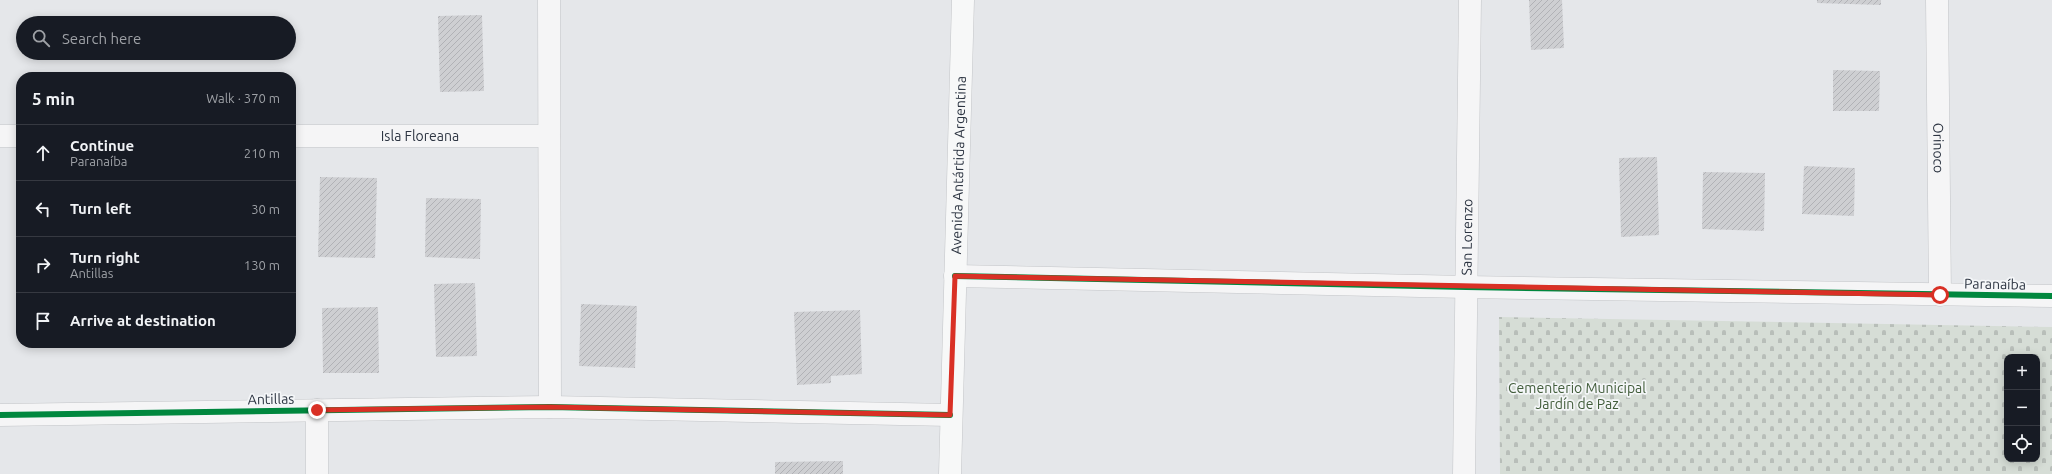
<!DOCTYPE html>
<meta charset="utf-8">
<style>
:root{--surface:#171b24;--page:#20242c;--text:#f1f3f6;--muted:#9ea1a6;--line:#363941}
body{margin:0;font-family:Ubuntu,sans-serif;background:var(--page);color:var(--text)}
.controls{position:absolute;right:12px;bottom:12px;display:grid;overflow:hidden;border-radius:8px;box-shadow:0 2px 10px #0003}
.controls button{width:36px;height:36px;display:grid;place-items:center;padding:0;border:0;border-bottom:1px solid var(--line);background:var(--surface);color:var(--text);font:20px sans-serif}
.stop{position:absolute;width:12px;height:12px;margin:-9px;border:3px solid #d93025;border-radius:50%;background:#fff}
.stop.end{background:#d93025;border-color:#fff;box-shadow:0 1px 4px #0008}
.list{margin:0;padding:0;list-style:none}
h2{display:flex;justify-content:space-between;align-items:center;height:52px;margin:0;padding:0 16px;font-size:17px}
h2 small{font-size:13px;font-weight:400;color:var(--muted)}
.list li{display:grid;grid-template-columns:26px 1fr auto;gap:12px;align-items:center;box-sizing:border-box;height:56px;padding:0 16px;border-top:1px solid var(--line)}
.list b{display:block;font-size:15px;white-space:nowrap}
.list p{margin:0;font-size:13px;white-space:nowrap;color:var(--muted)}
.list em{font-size:13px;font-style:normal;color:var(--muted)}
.icon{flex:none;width:22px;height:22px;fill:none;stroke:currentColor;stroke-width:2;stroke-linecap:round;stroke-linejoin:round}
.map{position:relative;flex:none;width:2052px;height:474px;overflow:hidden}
.search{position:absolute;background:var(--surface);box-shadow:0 2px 10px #0003;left:16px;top:16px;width:280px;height:44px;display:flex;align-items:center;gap:10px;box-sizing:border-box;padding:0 14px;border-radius:22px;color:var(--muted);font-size:15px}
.panel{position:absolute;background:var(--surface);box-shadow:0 2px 10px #0003;left:16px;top:72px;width:280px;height:276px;border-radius:16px}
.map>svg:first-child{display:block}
</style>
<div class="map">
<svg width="2052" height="474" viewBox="0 0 2052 474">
<defs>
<pattern id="cemetery-stones" width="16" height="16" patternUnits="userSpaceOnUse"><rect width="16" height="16" fill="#d6ddd6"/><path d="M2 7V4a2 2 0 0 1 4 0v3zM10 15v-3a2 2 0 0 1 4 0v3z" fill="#b8beb9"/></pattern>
<pattern id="building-hatch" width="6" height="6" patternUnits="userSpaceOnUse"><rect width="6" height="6" fill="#cecfd2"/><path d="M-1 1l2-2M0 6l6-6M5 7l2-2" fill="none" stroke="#b1b2b6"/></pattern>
</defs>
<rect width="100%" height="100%" fill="#e5e7ea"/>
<path fill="url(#cemetery-stones)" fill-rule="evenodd" d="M1499 317 2052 327V474H1500ZM2007 357H2037V459H2007Z"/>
<g fill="url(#building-hatch)">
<polygon points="1529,0 1562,0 1564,48 1531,50"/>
<polygon points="1817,0 1881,0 1881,5 1817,3"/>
<polygon points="482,15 484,91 440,92 438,16"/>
<polygon points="1833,70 1880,71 1879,111 1833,111"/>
<polygon points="1657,157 1659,235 1621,237 1619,158"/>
<polygon points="1804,166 1855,168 1854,216 1802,214"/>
<polygon points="1703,172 1765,173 1764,231 1702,229"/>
<polygon points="320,177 377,178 375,258 318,257"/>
<polygon points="426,198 481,199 480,259 425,257"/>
<polygon points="475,283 477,356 436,357 434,284"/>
<polygon points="581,304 637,306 635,368 579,366"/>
<polygon points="378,307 379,373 323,373 322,308"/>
<polygon points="860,310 862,374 831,376 831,383 797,385 794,312"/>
<polygon points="843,461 843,474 775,474 775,462"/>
</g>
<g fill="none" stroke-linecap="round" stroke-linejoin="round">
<defs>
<g id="street">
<polyline points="549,0 550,407"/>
<path id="s1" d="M1937 0 1940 295"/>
<polyline points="0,136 21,136"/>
<path id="s2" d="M291 136H549"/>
<polyline points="955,276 1466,287 2052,296"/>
<polyline points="0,415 550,407 950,415"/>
<polyline points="317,474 317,410"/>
<path id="s3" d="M1464 474 1470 0"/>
</g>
<g id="secondary">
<path id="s4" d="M950 474 963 0"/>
</g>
</defs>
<use href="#street" stroke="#c3c5c8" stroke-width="23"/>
<use href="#secondary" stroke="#c3c5c8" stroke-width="23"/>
<use href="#street" stroke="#f5f5f6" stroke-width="22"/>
<use href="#secondary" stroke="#f7f8f8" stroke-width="22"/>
<defs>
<g id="cycleway">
<polyline points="955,276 1466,287 2052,296"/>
<polyline points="0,415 550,407 950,415"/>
</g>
</defs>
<use href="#cycleway" stroke="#f4f6f8" stroke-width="8"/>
<use href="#cycleway" stroke="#00873e" stroke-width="6"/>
</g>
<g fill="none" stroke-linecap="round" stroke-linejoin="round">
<polyline stroke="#d93025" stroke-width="5" points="317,410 550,407 950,415 955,276 1940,295"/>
</g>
<g text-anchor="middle" stroke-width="3.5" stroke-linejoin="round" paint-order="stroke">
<g font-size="14" fill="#2d3542" stroke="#f4f6f8">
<text dy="5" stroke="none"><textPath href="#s2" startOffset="129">Isla Floreana</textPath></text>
<text dy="5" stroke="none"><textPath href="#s1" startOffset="148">Orinoco</textPath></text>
<text dy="5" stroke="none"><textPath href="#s4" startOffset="309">Avenida Antártida Argentina</textPath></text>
<text dy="5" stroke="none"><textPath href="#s3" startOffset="237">San Lorenzo</textPath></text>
<text transform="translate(1995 284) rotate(1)" y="5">Paranaíba</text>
<text transform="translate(271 399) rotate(-1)" y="5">Antillas</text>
</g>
<g font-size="14" fill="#425d3b" stroke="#f4f6f8">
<text x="1577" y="393">Cementerio Municipal<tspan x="1577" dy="16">Jardín de Paz</tspan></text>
</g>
</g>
</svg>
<div class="controls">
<button>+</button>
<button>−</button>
<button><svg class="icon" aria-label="locate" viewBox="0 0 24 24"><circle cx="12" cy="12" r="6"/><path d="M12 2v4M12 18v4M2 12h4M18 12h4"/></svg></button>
</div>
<div class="stop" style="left:1940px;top:295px"></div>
<div class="stop end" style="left:317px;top:410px"></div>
<div class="search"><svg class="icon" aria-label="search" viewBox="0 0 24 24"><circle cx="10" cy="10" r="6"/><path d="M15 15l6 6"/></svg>Search here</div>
<section class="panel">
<h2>5 min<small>Walk · 370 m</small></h2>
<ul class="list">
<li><svg class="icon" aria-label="ahead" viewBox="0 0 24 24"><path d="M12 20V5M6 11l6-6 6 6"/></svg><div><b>Continue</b><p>Paranaíba</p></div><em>210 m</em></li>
<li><svg class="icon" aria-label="left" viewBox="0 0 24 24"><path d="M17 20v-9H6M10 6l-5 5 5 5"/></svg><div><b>Turn left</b></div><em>30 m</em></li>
<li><svg class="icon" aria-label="right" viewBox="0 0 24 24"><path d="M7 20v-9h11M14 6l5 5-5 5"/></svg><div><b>Turn right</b><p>Antillas</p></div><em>130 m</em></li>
<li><svg class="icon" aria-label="arrive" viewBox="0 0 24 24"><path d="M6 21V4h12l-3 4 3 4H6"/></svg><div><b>Arrive at destination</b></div></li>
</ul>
</section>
</div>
